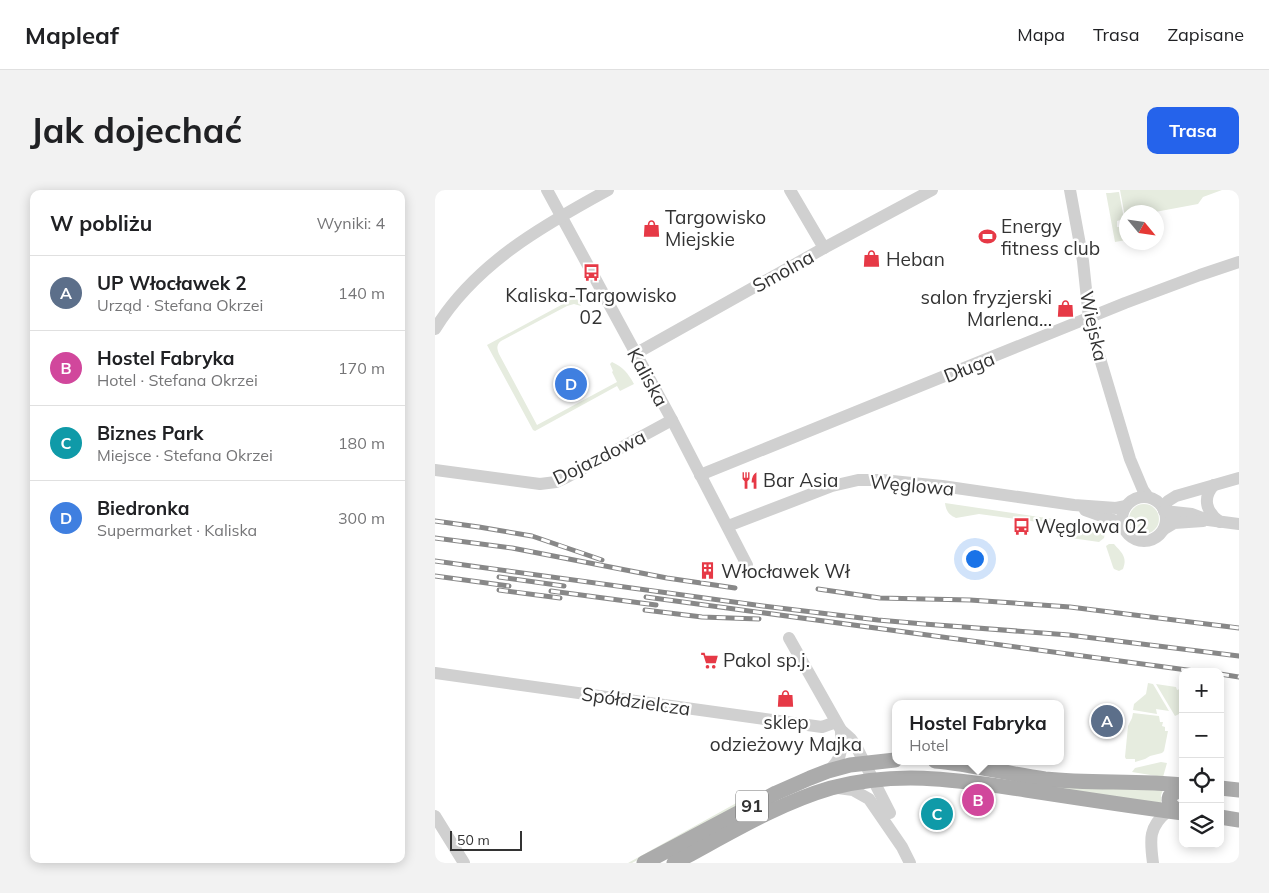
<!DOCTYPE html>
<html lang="pl">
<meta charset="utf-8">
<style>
:root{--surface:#fff;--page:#f2f2f2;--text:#202124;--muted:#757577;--line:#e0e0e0;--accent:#2563eb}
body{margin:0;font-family:Mulish,sans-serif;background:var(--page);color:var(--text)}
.controls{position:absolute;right:15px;bottom:15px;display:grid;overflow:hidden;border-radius:10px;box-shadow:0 2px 12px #0003}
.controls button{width:45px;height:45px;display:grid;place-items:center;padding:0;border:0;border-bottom:1px solid var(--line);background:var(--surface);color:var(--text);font:25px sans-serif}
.compass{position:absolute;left:684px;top:15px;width:45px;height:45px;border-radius:50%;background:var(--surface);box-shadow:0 2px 12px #0003;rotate:119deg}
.scale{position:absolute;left:15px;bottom:12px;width:72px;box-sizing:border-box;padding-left:5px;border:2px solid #333;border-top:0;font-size:14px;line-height:18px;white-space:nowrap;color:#333;-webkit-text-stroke:4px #fff;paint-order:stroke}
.you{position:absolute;left:539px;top:368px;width:18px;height:18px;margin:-12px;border:4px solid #fff;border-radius:50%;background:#1a73e8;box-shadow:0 0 0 8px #1a73e833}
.badge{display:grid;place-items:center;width:32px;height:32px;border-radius:50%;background:var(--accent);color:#fff;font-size:16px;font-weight:700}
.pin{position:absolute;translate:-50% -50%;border:2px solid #fff;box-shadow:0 1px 5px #0006}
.popup{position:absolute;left:457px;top:510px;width:172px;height:65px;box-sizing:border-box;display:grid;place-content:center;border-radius:10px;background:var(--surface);filter:drop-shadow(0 1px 4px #0005);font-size:16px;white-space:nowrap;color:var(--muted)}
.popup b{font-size:19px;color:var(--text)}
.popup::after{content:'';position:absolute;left:50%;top:100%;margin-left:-10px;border:10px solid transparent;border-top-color:var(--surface)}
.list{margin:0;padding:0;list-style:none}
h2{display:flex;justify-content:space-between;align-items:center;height:65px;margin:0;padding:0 20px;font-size:21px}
h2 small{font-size:16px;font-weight:400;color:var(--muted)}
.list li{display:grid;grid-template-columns:32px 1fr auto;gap:15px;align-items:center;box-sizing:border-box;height:75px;padding:0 20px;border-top:1px solid var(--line)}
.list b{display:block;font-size:19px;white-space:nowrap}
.list p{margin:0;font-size:16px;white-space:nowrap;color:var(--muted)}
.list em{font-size:16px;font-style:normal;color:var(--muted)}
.icon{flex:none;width:28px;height:28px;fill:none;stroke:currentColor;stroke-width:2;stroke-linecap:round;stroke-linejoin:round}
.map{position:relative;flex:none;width:804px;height:673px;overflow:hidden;border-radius:10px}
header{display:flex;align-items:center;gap:30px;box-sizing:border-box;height:70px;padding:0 25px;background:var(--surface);border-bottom:1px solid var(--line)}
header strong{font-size:24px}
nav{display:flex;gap:28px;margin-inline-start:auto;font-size:18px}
.intro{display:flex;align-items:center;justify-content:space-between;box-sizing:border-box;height:120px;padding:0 30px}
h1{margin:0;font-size:35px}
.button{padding:12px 22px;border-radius:10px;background:var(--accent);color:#fff;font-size:18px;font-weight:700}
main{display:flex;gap:30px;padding:0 30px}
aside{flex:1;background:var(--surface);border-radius:10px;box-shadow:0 2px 12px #0003}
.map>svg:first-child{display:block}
</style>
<header>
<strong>Mapleaf</strong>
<nav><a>Mapa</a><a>Trasa</a><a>Zapisane</a></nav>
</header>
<div class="intro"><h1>Jak dojechać</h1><a class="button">Trasa</a></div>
<main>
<aside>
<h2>W pobliżu<small>Wyniki: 4</small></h2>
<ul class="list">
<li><span class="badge" style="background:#5c6f8a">A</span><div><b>UP Włocławek 2</b><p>Urząd · Stefana Okrzei</p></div><em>140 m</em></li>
<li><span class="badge" style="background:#d1479c">B</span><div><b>Hostel Fabryka</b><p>Hotel · Stefana Okrzei</p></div><em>170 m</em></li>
<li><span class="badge" style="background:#0f9aa8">C</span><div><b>Biznes Park</b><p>Miejsce · Stefana Okrzei</p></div><em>180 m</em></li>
<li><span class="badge" style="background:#3f7fe0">D</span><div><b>Biedronka</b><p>Supermarket · Kaliska</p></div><em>300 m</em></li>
</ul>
</aside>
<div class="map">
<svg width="804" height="673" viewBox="0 0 804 673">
<rect width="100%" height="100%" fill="#fff"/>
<g fill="#e6ecdf">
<polygon points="685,0 787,0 768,7 763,14 720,22 692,22 691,28 690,27"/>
<polygon points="683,2 684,2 689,29 682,31 682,37 690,37 691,50 680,52 671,3 675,3"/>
<path d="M141 107 146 116 139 114 132 116 66 151C61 155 62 159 64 164L102 235 182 192 177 182 178 181 175 174 177 172C188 177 193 183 199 194L185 201 182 196 100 241 98 240 52 155Z"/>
<path d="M510 313 618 329 603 332 544 324 521 328C514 325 511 321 510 313Z"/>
<circle cx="709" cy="329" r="15"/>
<polygon points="634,333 667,341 670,343 669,348 664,352 622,346 623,340"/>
<path d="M674 354H679C686 362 693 367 688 379L684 381 679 379 678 377 671 356Z"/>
<polygon points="713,493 718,494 734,521 721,519 722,524 698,520 699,514 711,504"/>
<polygon points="721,494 741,497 742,500 748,498 748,526 746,527 744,524 740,526"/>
<polygon points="698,523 724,526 725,532 728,532 727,536 730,537 730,541 733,541 729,561 727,563 715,566 710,569 700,572 700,569 691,569 690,567 693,536 697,528"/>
<polygon points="726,572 732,573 728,587 697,582 700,578"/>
<polygon points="580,591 728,600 726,605 726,614"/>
<polygon points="330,601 330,602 197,673 193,673 305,611 312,604"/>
</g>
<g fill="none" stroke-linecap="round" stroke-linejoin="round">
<g stroke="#d0d0d0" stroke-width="12">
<polyline points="112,0 237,230 312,375"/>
<polyline points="355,0 389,58"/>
<polyline points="635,0 648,71 654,128 658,145 695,269 708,300 713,307"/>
<path d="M0 139C40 74 107 36 173 0"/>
<polyline points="200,164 389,58 497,0"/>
<polyline points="0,280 105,294 121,292 132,287 237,230"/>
<polyline points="265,285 690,113 765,85 804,72"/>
<path d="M779 295C767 308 771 322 785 332"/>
<circle cx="709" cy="329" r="22"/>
<polyline points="728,318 733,311 741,306 804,288"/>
<polyline points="650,320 678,330 689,338"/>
<polyline points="729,321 757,324 773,330 804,334"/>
<polyline points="293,336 397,296 423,290 447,290 507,296 639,315 681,318 691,316"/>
<polyline points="729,339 739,333 768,331"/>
<polyline points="354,448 406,540 416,549 421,556 455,623"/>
<polyline points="0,483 387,537 401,532"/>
<path d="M393 581C409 568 406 558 406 540"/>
<polyline points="403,598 418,600 434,609 467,657 475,673"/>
<polyline points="0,626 29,673"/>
<path d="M718 673C715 650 713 637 733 621"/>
</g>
<g stroke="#ababab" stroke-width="15">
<path d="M500 571C537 574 573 584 610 589 656 594 702 590 748 595"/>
<polyline points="785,598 804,600"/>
<path d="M747 623C731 615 728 604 748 600"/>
<polyline points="785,627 804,630"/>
<polyline points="209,673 341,603 375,588 393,581 415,575 460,570"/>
<path d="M239 673C290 646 341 614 396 598 465 580 522 590 591 600 643 608 695 616 748 623"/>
</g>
<defs>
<g id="rail">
<polyline points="0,331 44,337 97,346 167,370"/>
<polyline points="0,348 77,358 232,388 300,398"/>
<polyline points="0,371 328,416 443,430 489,434 634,445 804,466"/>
<polyline points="0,386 74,396"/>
<polyline points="64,387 129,396"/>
<polyline points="383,399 445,408 535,410 635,417 804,438"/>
<polyline points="64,400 125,408"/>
<polyline points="116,401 221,415"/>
<polyline points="211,407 767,482"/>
<polyline points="210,420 267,427 324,429"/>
<polyline points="785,484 804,487"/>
</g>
</defs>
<use href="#rail" stroke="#888" stroke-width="5"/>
<use href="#rail" stroke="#fff" stroke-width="3" stroke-dasharray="9" stroke-linecap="butt"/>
</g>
<defs>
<symbol id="shop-bare" viewBox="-9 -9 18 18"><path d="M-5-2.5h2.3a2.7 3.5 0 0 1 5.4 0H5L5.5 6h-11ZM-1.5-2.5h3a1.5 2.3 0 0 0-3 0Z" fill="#e63946" stroke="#fff" stroke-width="2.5" paint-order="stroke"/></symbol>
<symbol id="stadium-bare" viewBox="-9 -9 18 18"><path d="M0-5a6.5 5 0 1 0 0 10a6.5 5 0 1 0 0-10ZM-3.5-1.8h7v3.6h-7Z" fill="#e63946" stroke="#fff" stroke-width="2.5" paint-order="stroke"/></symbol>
<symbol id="bus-bare" viewBox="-9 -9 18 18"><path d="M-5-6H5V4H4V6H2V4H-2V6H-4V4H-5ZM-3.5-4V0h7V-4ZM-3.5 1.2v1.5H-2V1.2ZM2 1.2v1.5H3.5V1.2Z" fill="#e63946" stroke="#fff" stroke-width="2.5" paint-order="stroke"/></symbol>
<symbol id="restaurant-bare" viewBox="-9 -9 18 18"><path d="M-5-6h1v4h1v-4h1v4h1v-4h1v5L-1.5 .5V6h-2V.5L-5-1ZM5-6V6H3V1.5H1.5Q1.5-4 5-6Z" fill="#e63946" stroke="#fff" stroke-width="2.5" paint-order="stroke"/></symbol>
<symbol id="building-bare" viewBox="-9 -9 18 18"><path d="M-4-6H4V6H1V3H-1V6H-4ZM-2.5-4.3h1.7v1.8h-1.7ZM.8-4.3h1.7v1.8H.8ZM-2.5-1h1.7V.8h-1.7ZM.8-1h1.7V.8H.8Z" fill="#e63946" stroke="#fff" stroke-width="2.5" paint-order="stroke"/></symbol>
<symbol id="supermarket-bare" viewBox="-9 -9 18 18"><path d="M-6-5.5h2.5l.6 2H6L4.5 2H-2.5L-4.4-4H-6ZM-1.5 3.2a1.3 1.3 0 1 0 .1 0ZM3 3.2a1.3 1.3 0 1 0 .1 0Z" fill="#e63946" stroke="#fff" stroke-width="2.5" paint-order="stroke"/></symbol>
</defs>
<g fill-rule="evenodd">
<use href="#shop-bare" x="204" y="26" width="25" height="25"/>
<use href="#stadium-bare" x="540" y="34" width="25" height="25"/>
<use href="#shop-bare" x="424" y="56" width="25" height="25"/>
<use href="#bus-bare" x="144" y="70" width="25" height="25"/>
<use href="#shop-bare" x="618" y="106" width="25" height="25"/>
<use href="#restaurant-bare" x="302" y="278" width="25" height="25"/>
<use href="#bus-bare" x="574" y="324" width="25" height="25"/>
<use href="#building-bare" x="260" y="368" width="25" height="25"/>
<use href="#supermarket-bare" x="262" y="458" width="25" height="25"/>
<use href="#shop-bare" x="338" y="496" width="25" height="25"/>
</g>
<g text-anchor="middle" stroke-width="5" stroke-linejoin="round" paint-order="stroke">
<rect fill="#fff" stroke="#707070" stroke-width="1" x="301" y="600.5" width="32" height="31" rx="4"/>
<g font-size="18" font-weight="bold" fill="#333">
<text x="317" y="622">91</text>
</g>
<g font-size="19" fill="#333" stroke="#fff" text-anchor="start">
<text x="230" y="34">Targowisko<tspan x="230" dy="22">Miejskie</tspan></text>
<text x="566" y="43">Energy<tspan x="566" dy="22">fitness club</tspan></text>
<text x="451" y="76">Heban</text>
<text x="156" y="112" text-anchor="middle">Kaliska-Targowisko<tspan x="156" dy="22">02</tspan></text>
<text x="617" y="114" text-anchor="end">salon fryzjerski<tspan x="617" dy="22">Marlena...</tspan></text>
<text x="328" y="297">Bar Asia</text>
<text x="600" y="343">Węglowa 02</text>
<text x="286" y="388">Włocławek Wł</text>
<text x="288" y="477">Pakol sp.j.</text>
<text x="351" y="539" text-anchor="middle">sklep<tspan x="351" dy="22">odzieżowy Majka</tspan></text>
</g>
<g font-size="19" fill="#333" stroke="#fff">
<text transform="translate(348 81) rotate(-29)" y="7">Smolna</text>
<text transform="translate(659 136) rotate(78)" y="7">Wiejska</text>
<text transform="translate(534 177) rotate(-22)" y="7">Długa</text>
<text transform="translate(213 187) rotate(61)" y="7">Kaliska</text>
<text transform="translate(164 267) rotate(-26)" y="7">Dojazdowa</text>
<text transform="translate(477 295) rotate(5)" y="7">Węglowa</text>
<text transform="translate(201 511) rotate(8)" y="7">Spółdzielcza</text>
</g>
</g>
</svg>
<div class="controls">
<button>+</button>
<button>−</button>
<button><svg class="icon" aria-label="locate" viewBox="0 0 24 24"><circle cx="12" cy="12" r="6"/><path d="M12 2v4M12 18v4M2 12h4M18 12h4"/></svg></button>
<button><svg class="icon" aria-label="layers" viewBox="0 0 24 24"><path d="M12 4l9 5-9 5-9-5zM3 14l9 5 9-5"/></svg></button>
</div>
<svg class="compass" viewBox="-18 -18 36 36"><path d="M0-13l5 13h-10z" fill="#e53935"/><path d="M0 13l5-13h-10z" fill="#757577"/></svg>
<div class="scale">50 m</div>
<div class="you"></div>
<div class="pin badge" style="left:672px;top:531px;background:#5c6f8a">A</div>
<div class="pin badge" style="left:543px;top:610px;background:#d1479c">B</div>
<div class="popup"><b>Hostel Fabryka</b>Hotel</div>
<div class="pin badge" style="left:502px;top:624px;background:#0f9aa8">C</div>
<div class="pin badge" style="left:136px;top:194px;background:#3f7fe0">D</div>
</div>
</main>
